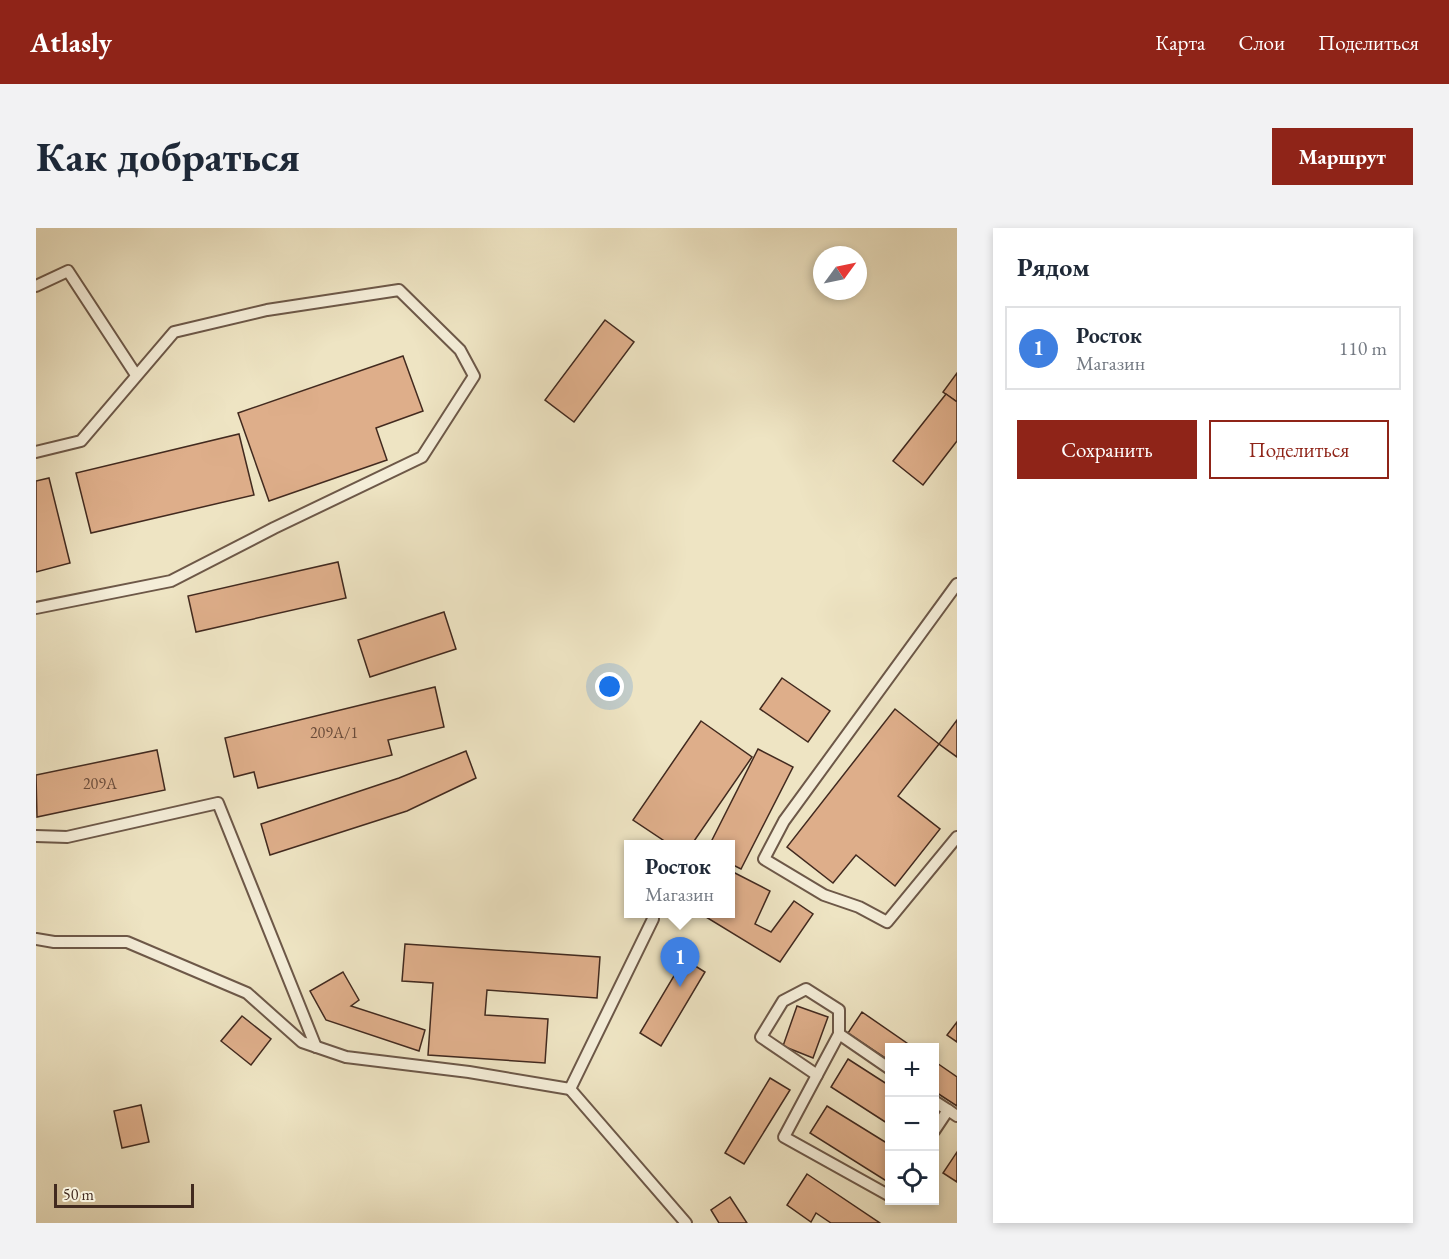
<!DOCTYPE html>
<html lang="ru">
<meta charset="utf-8">
<style>
:root{--surface:#fff;--page:#f2f2f3;--text:#1f2937;--muted:#747a83;--line:#e0e1e3;--accent:#8f2418}
body{margin:0;font-family:"EB Garamond",serif;background:var(--page);color:var(--text)}
.controls{position:absolute;right:18px;bottom:18px;display:grid;overflow:hidden;border-radius:0px;box-shadow:0 3px 9px #0003}
.controls button{width:54px;height:54px;display:grid;place-items:center;padding:0;border:0;border-bottom:2px solid var(--line);background:var(--surface);color:var(--text);font:30px sans-serif}
.compass{position:absolute;left:777px;top:18px;width:54px;height:54px;border-radius:50%;background:var(--surface);box-shadow:0 3px 9px #0003;rotate:57deg}
.scale{position:absolute;left:18px;bottom:15px;width:140px;box-sizing:border-box;padding-left:6px;border:3px solid #422a1f;border-top:0;font-size:16px;line-height:21px;white-space:nowrap;color:#422a1f;-webkit-text-stroke:4px #f4edd8;paint-order:stroke}
.you{position:absolute;left:574px;top:459px;width:21px;height:21px;margin:-15px;border:4px solid #fff;border-radius:50%;background:#1a73e8;box-shadow:0 0 0 9px #1a73e833}
.badge{display:grid;place-items:center;width:39px;height:39px;border-radius:50%;background:var(--accent);color:#fff;font-size:20px;font-weight:700}
.pin{position:absolute;translate:-50% -50px;filter:drop-shadow(0 2px 3px #0008)}
.pin::after{content:'';position:absolute;top:32px;width:21px;height:18px;background:inherit;clip-path:polygon(0 0,100% 0,50% 100%)}
.popup{position:absolute;left:588px;top:612px;width:111px;height:78px;box-sizing:border-box;display:grid;place-content:center;border-radius:0px;background:var(--surface);filter:drop-shadow(0 2px 4px #0005);font-size:20px;white-space:nowrap;color:var(--muted)}
.popup b{font-size:22px;color:var(--text)}
.popup::after{content:'';position:absolute;left:50%;top:100%;margin-left:-12px;border:12px solid transparent;border-top-color:var(--surface)}
.list{margin:0;padding:0;list-style:none}
h2{display:flex;justify-content:space-between;align-items:center;height:78px;margin:0;padding:0 24px;font-size:26px}
h2 small{font-size:20px;font-weight:400;color:var(--muted)}
.list li{display:grid;grid-template-columns:39px 1fr auto;gap:18px;align-items:center;box-sizing:border-box;height:84px;margin:0 12px 12px;padding:0 12px;border:2px solid var(--line);border-radius:0px}
.list b{display:block;font-size:22px;white-space:nowrap}
.list p{margin:0;font-size:20px;white-space:nowrap;color:var(--muted)}
.list em{font-size:20px;font-style:normal;color:var(--muted)}
.actions{display:flex;gap:12px;padding:18px 24px}
.actions a{flex:1;padding:14px 0;border:2px solid var(--accent);border-radius:0px;text-align:center;font-size:21px;color:var(--accent)}
.actions .main{background:var(--accent);color:#fff}
.icon{flex:none;width:33px;height:33px;fill:none;stroke:currentColor;stroke-width:2;stroke-linecap:round;stroke-linejoin:round}
.map{position:relative;flex:none;width:921px;height:995px;overflow:hidden;border-radius:0px}
header{display:flex;align-items:center;gap:36px;box-sizing:border-box;height:84px;padding:0 30px;background:var(--accent);color:#fff}
header strong{font-size:28px}
nav{display:flex;gap:33px;margin-inline-start:auto;font-size:21px}
.intro{display:flex;align-items:center;justify-content:space-between;box-sizing:border-box;height:144px;padding:0 36px}
h1{margin:0;font-size:42px}
.button{padding:15px 27px;border-radius:0px;background:var(--accent);color:#fff;font-size:21px;font-weight:700}
main{display:flex;gap:36px;padding:0 36px}
aside{flex:1;background:var(--surface);border-radius:0px;box-shadow:0 3px 9px #0003}
.map>svg:first-child{display:block}
</style>
<header>
<strong>Atlasly</strong>
<nav><a>Карта</a><a>Слои</a><a>Поделиться</a></nav>
</header>
<div class="intro"><h1>Как добраться</h1><a class="button">Маршрут</a></div>
<main>
<div class="map">
<svg width="921" height="995" viewBox="0 0 921 995">
<rect width="100%" height="100%" fill="#eee4c3"/>
<filter id="stains"><feTurbulence type="fractalNoise" baseFrequency=".00333" numOctaves="4"/><feColorMatrix values="0 0 0 0 .2 0 0 0 0 .09 0 0 0 0 .02 0 0 0 .5 -.17"/></filter>
<radialGradient id="worn" r=".72"><stop offset=".6" stop-color="#630" stop-opacity="0"/><stop offset="1" stop-color="#630" stop-opacity=".3"/></radialGradient>
<g fill="#deae8a" stroke="#422a1f" stroke-width="1.5">
<polygon points="569,92 598,114 538,194 509,172"/>
<polygon points="367,128 387,183 340,200 351,232 233,273 202,185"/>
<polygon points="921,145 921,174 907,164"/>
<polygon points="910,166 921,174 921,213 887,257 857,233"/>
<polygon points="203,206 218,267 55,305 40,245"/>
<polygon points="13,250 34,335 0,344 0,253"/>
<polygon points="302,334 310,370 160,404 152,368"/>
<polygon points="408,384 420,421 334,449 322,412"/>
<polygon points="746,450 794,483 772,514 724,481"/>
<polygon points="399,459 408,499 352,512 356,527 222,560 218,544 198,549 189,510"/>
<polygon points="859,481 903,516 862,568 904,601 859,658 820,627 797,655 751,619"/>
<polygon points="921,492 921,529 903,516"/>
<polygon points="665,493 716,529 656,616 633,616 597,592"/>
<polygon points="722,521 757,539 705,641 695,636 695,616 674,616"/>
<polygon points="121,522 129,562 1,589 0,547"/>
<polygon points="430,523 440,550 371,583 234,627 225,596 363,550"/>
<polygon points="695,643 734,663 719,696 735,704 758,673 777,686 744,734 665,686 695,686"/>
<polygon points="369,716 564,729 561,770 451,762 449,787 512,791 509,835 392,827 397,755 366,753"/>
<polygon points="648,731 669,744 625,818 604,805"/>
<polygon points="307,744 323,772 315,778 389,802 383,823 290,792 274,763"/>
<polygon points="761,778 792,789 777,830 747,818"/>
<polygon points="826,784 878,820 854,820 854,833 812,805"/>
<polygon points="206,788 235,811 215,837 185,813"/>
<polygon points="921,794 921,814 911,807"/>
<polygon points="812,831 854,858 854,897 795,859"/>
<polygon points="898,833 921,849 921,878 898,863"/>
<polygon points="734,850 754,862 708,936 689,925"/>
<polygon points="105,877 113,914 86,920 78,883"/>
<polygon points="791,878 854,917 854,952 852,954 774,905"/>
<polygon points="921,924 921,954 907,945"/>
<polygon points="771,946 844,995 795,995 780,985 775,994 751,977"/>
<polygon points="694,969 711,995 683,995 675,982"/>
</g>
<g fill="none" stroke-linecap="round" stroke-linejoin="round">
<defs>
<g id="lane">
<polyline points="0,58 32,43 100,147"/>
<polyline points="0,224 45,213 138,104 231,82 363,62 424,122 438,148 386,229 238,300 135,353 0,380"/>
<polyline points="921,356 748,593 728,631 788,667 823,679 851,694 921,609"/>
<polyline points="0,608 31,609 182,575 280,819"/>
<polyline points="617,691 534,861 650,995"/>
<polyline points="0,711 18,714 91,714 211,765 266,814 310,829 433,844 534,861"/>
<polyline points="854,841 803,806 748,909 854,968"/>
<polyline points="781,847 725,809 747,773 770,761 803,782 803,806"/>
<polyline points="898,873 912,882"/>
<polyline points="898,903 912,882 921,888"/>
</g>
</defs>
<use href="#lane" stroke="#6d5848" stroke-width="14"/>
<use href="#lane" stroke="#f4edd8" stroke-width="10"/>
</g>
<g text-anchor="middle" stroke-width="6" stroke-linejoin="round" paint-order="stroke">
<g font-size="16" fill="#694b3a">
<text x="298" y="510">209А/1</text>
<text x="64" y="561">209А</text>
</g>
</g>
<rect width="100%" height="100%" filter="url(#stains)"/>
<rect width="100%" height="100%" fill="url(#worn)"/>
</svg>
<div class="controls">
<button>+</button>
<button>−</button>
<button><svg class="icon" aria-label="locate" viewBox="0 0 24 24"><circle cx="12" cy="12" r="6"/><path d="M12 2v4M12 18v4M2 12h4M18 12h4"/></svg></button>
</div>
<svg class="compass" viewBox="-18 -18 36 36"><path d="M0-13l5 13h-10z" fill="#e53935"/><path d="M0 13l5-13h-10z" fill="#747a83"/></svg>
<div class="scale">50 m</div>
<div class="you"></div>
<div class="pin badge" style="left:644px;top:759px;background:#3f7fe0">1</div>
<div class="popup"><b>Росток</b>Магазин</div>
</div>
<aside>
<h2>Рядом<small></small></h2>
<ul class="list">
<li><span class="badge" style="background:#3f7fe0">1</span><div><b>Росток</b><p>Магазин</p></div><em>110 m</em></li>
</ul>
<div class="actions"><a class="main">Сохранить</a><a>Поделиться</a></div>
</aside>
</main>
